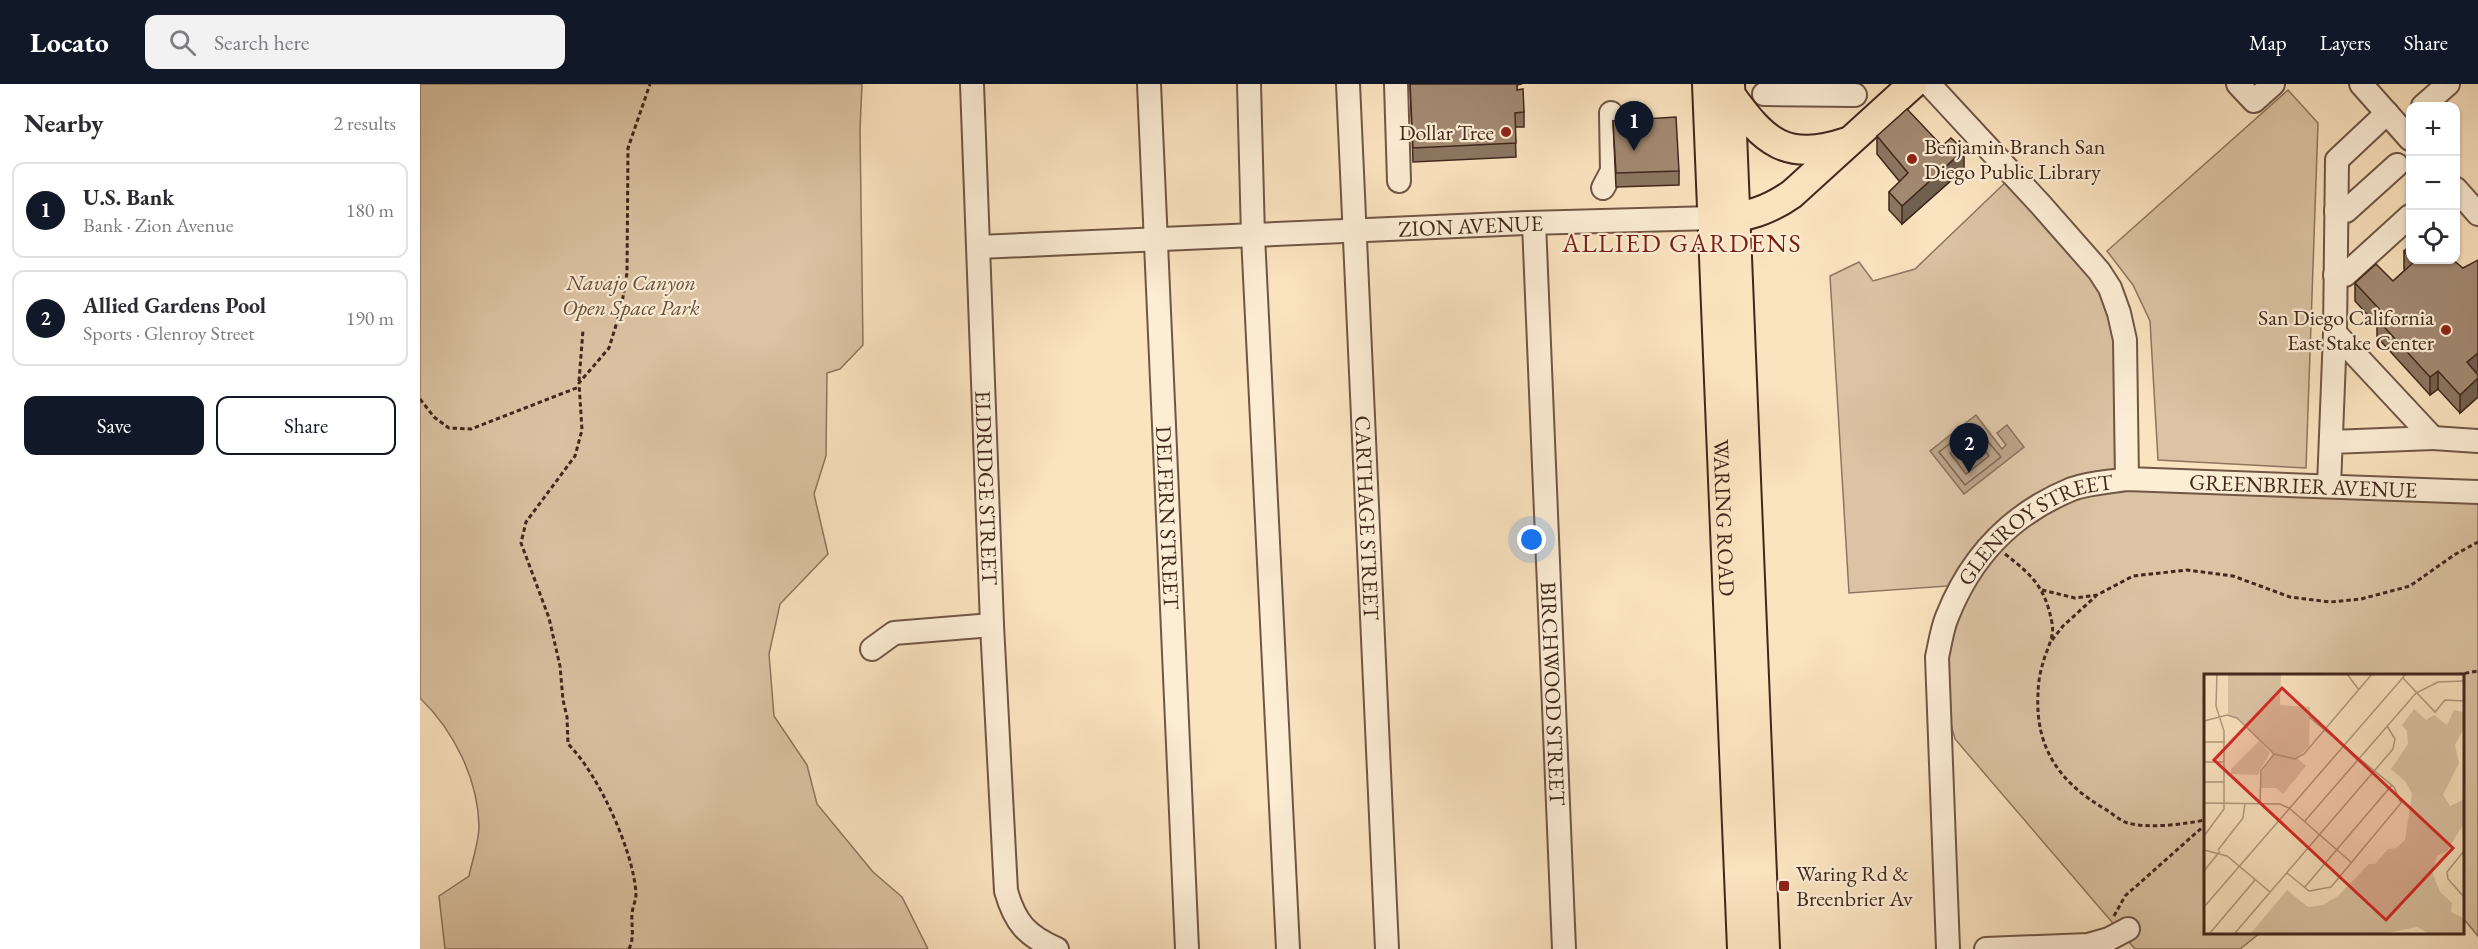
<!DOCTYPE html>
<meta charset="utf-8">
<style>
:root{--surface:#fff;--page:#f2f2f3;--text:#2b2b33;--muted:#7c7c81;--line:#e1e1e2;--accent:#111827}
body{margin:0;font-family:"EB Garamond",serif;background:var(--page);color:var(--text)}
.controls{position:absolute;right:18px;top:18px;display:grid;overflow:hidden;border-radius:12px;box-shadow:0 2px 4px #0004}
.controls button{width:54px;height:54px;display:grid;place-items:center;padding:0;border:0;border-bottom:2px solid var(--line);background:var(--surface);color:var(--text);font:30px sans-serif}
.you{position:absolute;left:1112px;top:456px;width:21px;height:21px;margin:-15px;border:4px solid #fff;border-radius:50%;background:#1a73e8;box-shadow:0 0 0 9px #1a73e833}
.badge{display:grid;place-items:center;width:39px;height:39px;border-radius:50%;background:var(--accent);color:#fff;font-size:20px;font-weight:700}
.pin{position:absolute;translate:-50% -50px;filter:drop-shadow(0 2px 3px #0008)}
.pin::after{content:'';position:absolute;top:32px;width:21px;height:18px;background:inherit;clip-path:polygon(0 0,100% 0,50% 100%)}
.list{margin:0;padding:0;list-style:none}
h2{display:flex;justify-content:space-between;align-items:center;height:78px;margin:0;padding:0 24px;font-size:26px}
h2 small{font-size:20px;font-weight:400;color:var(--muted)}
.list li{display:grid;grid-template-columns:39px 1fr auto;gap:18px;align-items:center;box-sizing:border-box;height:96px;margin:0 12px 12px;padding:0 12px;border:2px solid var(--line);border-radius:12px}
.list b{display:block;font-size:22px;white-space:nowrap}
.list p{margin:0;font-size:20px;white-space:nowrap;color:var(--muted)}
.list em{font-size:20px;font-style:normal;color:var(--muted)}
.actions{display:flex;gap:12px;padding:18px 24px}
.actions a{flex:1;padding:14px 0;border:2px solid var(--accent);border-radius:12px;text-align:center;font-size:21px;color:var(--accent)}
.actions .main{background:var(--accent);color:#fff}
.icon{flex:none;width:33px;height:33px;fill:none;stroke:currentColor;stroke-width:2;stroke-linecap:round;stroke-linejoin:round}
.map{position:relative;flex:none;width:2058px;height:865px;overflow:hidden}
header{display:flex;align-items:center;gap:36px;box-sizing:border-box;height:84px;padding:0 30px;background:var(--accent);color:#fff}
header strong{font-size:28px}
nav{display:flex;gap:33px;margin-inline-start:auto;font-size:21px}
.search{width:420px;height:54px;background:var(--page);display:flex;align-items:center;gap:15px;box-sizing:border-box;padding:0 21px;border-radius:12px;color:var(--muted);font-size:22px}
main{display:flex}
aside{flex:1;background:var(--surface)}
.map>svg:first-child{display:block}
</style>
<header>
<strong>Locato</strong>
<div class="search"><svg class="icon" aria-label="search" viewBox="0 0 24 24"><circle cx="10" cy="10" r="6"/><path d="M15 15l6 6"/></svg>Search here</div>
<nav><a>Map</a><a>Layers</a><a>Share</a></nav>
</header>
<main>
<aside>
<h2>Nearby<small>2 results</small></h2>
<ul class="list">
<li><span class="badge">1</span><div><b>U.S. Bank</b><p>Bank · Zion Avenue</p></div><em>180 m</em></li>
<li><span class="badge">2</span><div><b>Allied Gardens Pool</b><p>Sports · Glenroy Street</p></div><em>190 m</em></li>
</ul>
<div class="actions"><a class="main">Save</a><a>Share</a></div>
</aside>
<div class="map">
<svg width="2058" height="865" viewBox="0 0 2058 865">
<rect width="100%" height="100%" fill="#fae3bf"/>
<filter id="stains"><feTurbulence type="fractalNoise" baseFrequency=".00333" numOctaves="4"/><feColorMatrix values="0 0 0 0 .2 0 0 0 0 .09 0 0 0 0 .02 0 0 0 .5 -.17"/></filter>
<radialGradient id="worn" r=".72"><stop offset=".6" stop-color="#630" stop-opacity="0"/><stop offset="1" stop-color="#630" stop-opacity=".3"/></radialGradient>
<g fill="#dbc3a3" stroke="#8e7560" stroke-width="1.5">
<path d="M0 0H442L440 46 443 261 420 285 407 289 406 372 394 410 408 470 360 520 349 570 354 632 387 681 397 720 453 788 482 813 508 865H25L19 812 49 792C52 777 59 758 59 742 58 694 33 646 0 614Z"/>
<polygon points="1868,6 1898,39 1886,384 1738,376 1730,237 1713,201 1687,167"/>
<polygon points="1590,94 1691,210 1708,395 2058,408 2058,852 2042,833 2042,592 1785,592 1785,848 1840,849 1820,865 1715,865 1535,655 1517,589 1541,501 1429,509 1410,192 1439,178 1453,197 1495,185"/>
</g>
<polygon fill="#bba388" stroke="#8b715d" stroke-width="1.5" points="1556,331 1582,365 1586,361 1577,349 1587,341 1604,363 1544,410 1510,367"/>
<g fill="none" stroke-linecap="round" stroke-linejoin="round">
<g stroke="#7e6552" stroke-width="1.5">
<polygon points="1554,341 1581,373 1545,401 1519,368"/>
<polygon points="1553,351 1569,372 1546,390 1530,369"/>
</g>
<defs>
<g id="minor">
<path id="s1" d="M552 0 572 541 586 807C595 839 607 852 637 865"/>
<path id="s2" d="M729 0 767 865"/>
<polyline points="829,0 833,152 868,865"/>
<path id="s3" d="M928 0 967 865"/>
<polyline points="976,0 979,97"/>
<polyline points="1509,0 1621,121 1679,187 1690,204 1699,229 1705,256 1707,395"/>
<polyline points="1818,0 1834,17 1853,0"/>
<polyline points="1941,0 1990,55"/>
<polyline points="1344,10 1435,11"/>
<polyline points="2003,22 2028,0"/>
<polyline points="1183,104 1192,87 1191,29"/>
<polyline points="2036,105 2058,130"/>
<polyline points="1916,127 1926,127 1977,81"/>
<path id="s4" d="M1114 139 1144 865"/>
<path id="s5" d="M559 163 1108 139 1293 134"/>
<polyline points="1915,191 1925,191 1990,132"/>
<polyline points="1915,249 1917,76 1967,29"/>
<polyline points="2013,354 2058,357"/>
<polyline points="1909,402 1915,249 2013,354 1911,358"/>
<polyline points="452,565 474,549 572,541"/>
<path id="s6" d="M1528 865 1517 573C1520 560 1522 545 1527 533 1551 472 1591 430 1652 405 1669 399 1690 398 1707 395L2058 408"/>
<polyline points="1566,865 1668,861 1689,855 1708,845"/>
</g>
<g id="major">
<path id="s7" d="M1287 0 1322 865"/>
<polyline points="1310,0 1345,865"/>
<path d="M1310 10C1345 59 1366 78 1427 58"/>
<path d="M1298 134C1327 134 1349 126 1372 110L1493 0"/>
</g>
</defs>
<use href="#minor" stroke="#705645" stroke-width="26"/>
<use href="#major" stroke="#42271c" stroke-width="32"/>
<g stroke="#42271c" stroke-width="3" stroke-dasharray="4.5 3" stroke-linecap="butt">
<polyline points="159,297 163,246"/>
<polyline points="0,315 14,333 29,344 51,345 159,303"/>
<path d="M1585 470C1613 492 1625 503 1632 539 1635 553 1626 566 1623 579 1620 588 1618 600 1618 610 1615 664 1640 699 1685 725 1692 729 1700 737 1708 739 1729 745 1765 740 1785 736"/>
<polyline points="1622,506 1655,514 1677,511 1713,492 1767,486 1813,492 1870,513 1910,518 1941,515 1990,502 2034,471 2058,458"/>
<polyline points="1632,556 1643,542 1676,512"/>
<polyline points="2030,592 2058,587"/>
<polyline points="1694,832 1705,812 1785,741"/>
<path d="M209 865C215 852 211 842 212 829 213 822 216 816 216 810 214 768 178 689 148 660L147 633 143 616 140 582 129 534 101 459 106 438 155 372 162 346 159 299 189 264 201 225 207 189 208 64 230 0"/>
</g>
<use href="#minor" stroke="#fcedd5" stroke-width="22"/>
<use href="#major" stroke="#fae3bf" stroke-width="28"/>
</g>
<g fill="#8b7661" stroke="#42271c" stroke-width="1.5">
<polygon points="990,0 1102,0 1097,1 1097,6 1104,28 1104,43 1095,43 1096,73 993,78"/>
<polygon points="1193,37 1259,87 1259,101 1196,103"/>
<polygon points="1457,52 1522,62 1544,85 1482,140 1469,126 1469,108 1480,98 1457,70"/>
<polygon points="1984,167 2028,176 2056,289 2058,291 2058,313 2040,329 2018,305 2010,311 1957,253 1957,241 1935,217 1935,199 1973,197 1985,186 1984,185"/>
</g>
<g fill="#71604f" stroke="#42271c" stroke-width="1.5">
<polygon points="1544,66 1544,85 1482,140 1482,122"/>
<polygon points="2058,269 2058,287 2047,297 2047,278"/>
<polygon points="2018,287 2018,305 2010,311 2010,293"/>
<polygon points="2058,294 2058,313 2040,329 2040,311"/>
</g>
<g fill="#a28971" stroke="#42271c" stroke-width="1.5">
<polygon points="990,0 1097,0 1097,6 1103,5 1104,28 1095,29 1096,59 993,64"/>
<polygon points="1487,25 1522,62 1531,54 1544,66 1482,122 1469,108 1488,89 1457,52"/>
<polygon points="1256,33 1259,87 1196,89 1193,37"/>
<polygon points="1990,161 1990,175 1984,167"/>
<polygon points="1991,176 2028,176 2030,179 2033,176 2043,184 2058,176 2058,269 2047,278 2058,291 2058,294 2040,311 2018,287 2010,293 1957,235 1963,229 1935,199 1956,180 1973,197 1993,179"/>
</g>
<g fill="#8f2418" stroke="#fcedd5" stroke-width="2">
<circle cx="1086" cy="48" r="6"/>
<circle cx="1492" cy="75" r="6"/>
<circle cx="2026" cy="246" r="6"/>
<rect x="1358" y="796" width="12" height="12" rx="3"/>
</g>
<g text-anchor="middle" stroke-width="4.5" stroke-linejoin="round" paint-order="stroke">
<g font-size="22" fill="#42271c" stroke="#fcedd5" text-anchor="end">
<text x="1074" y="56">Dollar Tree</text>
<text x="1504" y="70" text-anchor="start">Benjamin Branch San<tspan x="1504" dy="25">Diego Public Library</tspan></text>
<text x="2014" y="241">San Diego California<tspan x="2014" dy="25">East Stake Center</tspan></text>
<text x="1376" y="797" text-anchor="start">Waring Rd &amp;<tspan x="1376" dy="25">Breenbrier Av</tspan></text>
</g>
<g font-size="22" fill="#42271c" stroke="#fcedd5">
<text dy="8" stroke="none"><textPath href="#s5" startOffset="492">ZION AVENUE</textPath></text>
<text dy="8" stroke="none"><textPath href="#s6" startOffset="750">GREENBRIER AVENUE</textPath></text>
<text dy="8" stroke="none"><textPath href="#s1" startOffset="404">ELDRIDGE STREET</textPath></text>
<text dy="8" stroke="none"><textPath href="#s7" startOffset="434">WARING ROAD</textPath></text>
<text dy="8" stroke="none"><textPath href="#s2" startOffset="434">DELFERN STREET</textPath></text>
<text dy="8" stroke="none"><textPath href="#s3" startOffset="434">CARTHAGE STREET</textPath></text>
<text dy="8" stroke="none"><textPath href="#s6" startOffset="465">GLENROY STREET</textPath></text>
<text dy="8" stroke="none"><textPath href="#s4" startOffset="471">BIRCHWOOD STREET</textPath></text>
</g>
<g font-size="22" font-style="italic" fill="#684e3e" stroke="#fcedd5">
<text x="211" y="206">Navajo Canyon<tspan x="211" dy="25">Open Space Park</tspan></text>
</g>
<g font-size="26" letter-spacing="1.5" fill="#7a1f14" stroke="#fcedd5">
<text x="1262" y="168">ALLIED GARDENS</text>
</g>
</g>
<g transform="translate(1784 590)">
<rect width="260" height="260" fill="#fae3bf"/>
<path d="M24 0H77L76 31 106 33 105 72 93 84 102 92 79 120 72 114H57V100L70 80 37 47 24 42ZM210 35 222 46 230 41 243 51 250 36 259 38V56L251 71 255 89 239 121 246 132 259 126V151L243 177 233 182 228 198 236 218 248 229 247 238 259 244V259H224L213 253 184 259H47L83 216 104 233 119 231 134 222 165 190H171L184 175 192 174 201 166 208 120 202 108 187 95 204 70 203 57 198 51ZM55 67 66 79 54 101 27 100V95Z" fill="#dbc3a3"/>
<path fill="none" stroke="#b0987e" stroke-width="1.5" d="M143 0 155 16M198 3 231 38 241 26 260 27M0 47 23 41 33 44 70 80 91 85 100 80 168 0M0 68H21M0 88H20M0 108H20M0 129 76 130 85 134M56 130 57 97 70 80M85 134 148 189M100 148 212 19 234 8 260 7M0 162 20 135V57L12 32 13 0M0 176 23 182 66 218M14 176 39 144 41 129M260 177 243 198 244 205 260 223M0 197 16 177M83 199 105 217 127 213 197 129 190 113 105 43M100 214 188 111M0 233 202 0M6 259 51 206M31 259 189 75 191 65 183 52"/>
<path fill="#d62828" fill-opacity="0.15" stroke="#d62828" stroke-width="3" d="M78 14 249 174 182 246 10 86Z"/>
<rect width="260" height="260" fill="none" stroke="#42271c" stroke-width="3"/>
</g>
<rect width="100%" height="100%" filter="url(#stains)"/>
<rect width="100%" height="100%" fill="url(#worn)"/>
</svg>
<div class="controls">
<button>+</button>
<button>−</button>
<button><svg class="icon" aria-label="locate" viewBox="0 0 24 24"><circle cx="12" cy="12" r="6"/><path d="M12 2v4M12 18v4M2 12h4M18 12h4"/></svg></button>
</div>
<div class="you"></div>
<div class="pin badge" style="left:1214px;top:67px">1</div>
<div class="pin badge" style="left:1549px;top:389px">2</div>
</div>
</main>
